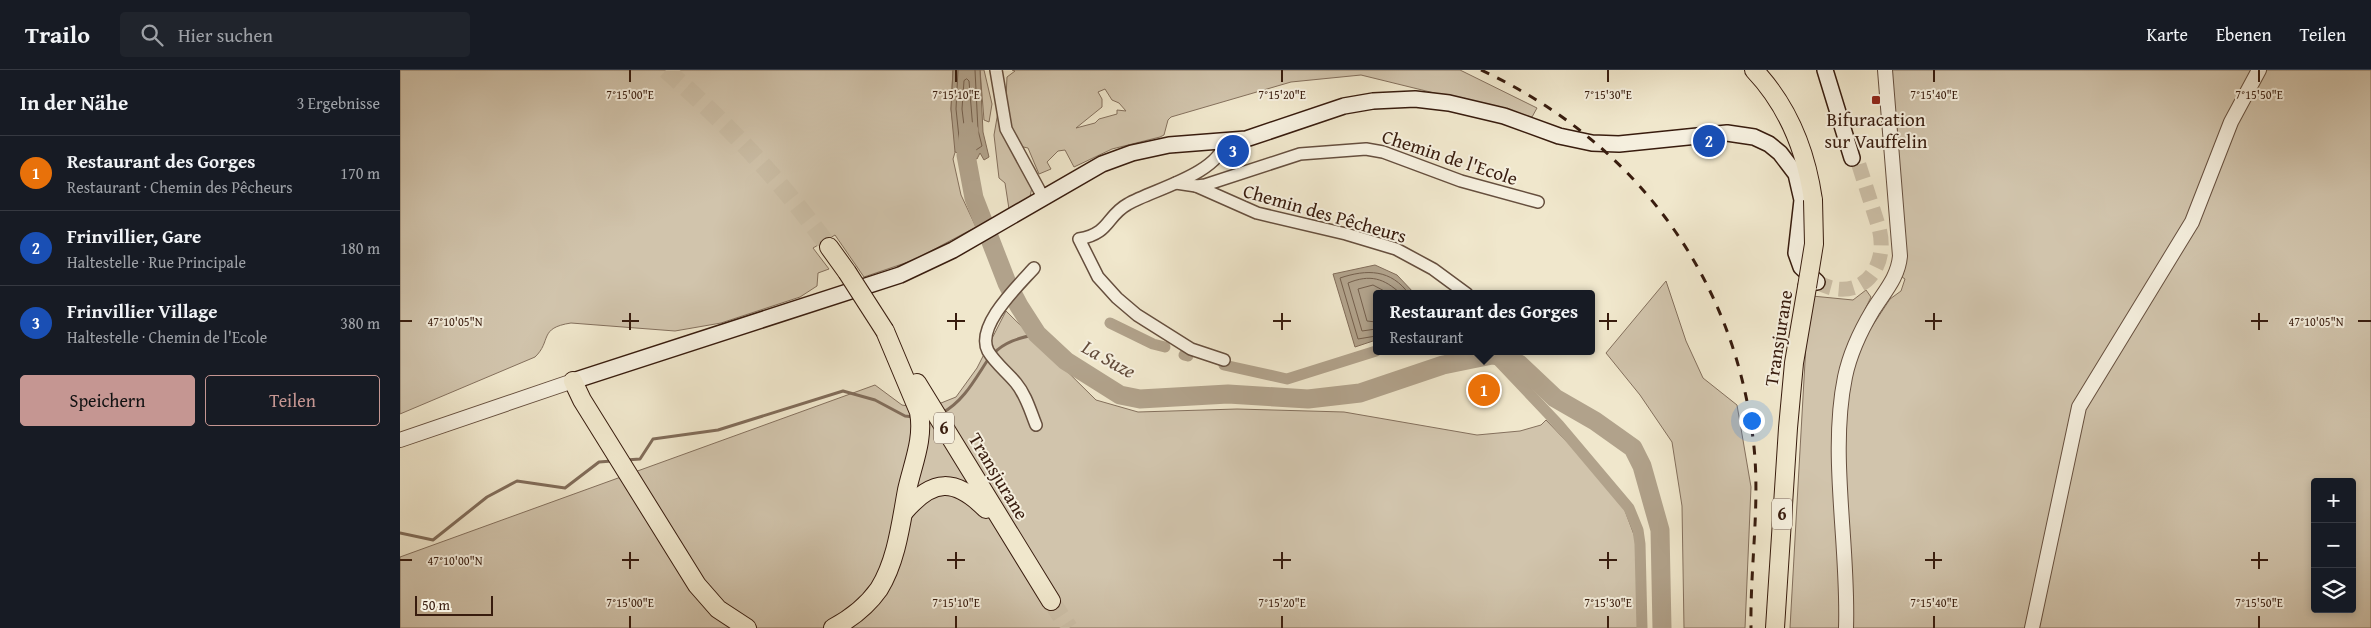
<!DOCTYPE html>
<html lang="de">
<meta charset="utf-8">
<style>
:root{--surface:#171b24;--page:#20242c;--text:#f1f3f6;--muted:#9ea1a6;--line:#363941;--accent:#c59692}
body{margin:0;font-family:"Gentium Book Plus",serif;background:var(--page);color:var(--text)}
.controls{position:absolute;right:15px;bottom:15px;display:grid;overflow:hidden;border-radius:5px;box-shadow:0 2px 8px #0003}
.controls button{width:45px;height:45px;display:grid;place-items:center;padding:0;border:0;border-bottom:1px solid var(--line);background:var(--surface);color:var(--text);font:25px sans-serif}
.scale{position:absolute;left:15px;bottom:12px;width:78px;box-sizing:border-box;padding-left:5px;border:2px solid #381c0e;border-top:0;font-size:14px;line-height:18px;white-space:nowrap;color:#381c0e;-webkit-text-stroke:4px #f5efde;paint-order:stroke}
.you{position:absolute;left:1351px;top:350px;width:18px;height:18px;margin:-12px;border:4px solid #fff;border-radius:50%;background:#1a73e8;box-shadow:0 0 0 8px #1a73e833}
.badge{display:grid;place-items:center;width:32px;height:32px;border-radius:50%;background:var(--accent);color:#fff;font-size:16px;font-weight:700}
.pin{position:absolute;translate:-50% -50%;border:2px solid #fff;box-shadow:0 1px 5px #0006}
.popup{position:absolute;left:973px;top:220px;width:222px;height:65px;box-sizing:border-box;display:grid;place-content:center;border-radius:5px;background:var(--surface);filter:drop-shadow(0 1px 4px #0005);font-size:16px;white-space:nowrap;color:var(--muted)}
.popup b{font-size:19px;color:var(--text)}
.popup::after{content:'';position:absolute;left:50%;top:100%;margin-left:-10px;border:10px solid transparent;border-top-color:var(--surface)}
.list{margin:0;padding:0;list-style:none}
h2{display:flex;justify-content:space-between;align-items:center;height:65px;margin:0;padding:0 20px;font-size:21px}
h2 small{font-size:16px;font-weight:400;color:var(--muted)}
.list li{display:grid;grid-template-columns:32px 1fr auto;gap:15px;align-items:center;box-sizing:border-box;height:75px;padding:0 20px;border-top:1px solid var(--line)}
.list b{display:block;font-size:19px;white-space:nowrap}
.list p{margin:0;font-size:16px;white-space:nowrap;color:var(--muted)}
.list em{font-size:16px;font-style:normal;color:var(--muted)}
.actions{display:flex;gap:10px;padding:15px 20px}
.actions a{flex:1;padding:11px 0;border:1px solid var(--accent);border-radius:5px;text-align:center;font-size:18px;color:var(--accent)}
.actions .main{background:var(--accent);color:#111}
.icon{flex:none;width:28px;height:28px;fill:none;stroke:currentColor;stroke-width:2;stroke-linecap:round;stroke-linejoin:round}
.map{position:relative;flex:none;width:1971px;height:558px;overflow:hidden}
header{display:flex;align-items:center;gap:30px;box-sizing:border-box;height:70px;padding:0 25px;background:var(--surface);border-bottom:1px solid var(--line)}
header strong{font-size:24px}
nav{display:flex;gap:28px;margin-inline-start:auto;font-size:18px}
.search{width:350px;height:45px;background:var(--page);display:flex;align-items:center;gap:12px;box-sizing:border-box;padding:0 18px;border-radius:5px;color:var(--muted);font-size:19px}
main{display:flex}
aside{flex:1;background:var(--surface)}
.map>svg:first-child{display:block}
</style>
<header>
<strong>Trailo</strong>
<div class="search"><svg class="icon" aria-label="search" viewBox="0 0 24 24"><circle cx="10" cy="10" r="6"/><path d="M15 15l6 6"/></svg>Hier suchen</div>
<nav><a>Karte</a><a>Ebenen</a><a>Teilen</a></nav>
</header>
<main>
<aside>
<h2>In der Nähe<small>3 Ergebnisse</small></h2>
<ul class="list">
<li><span class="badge" style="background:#e8710a">1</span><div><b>Restaurant des Gorges</b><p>Restaurant · Chemin des Pêcheurs</p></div><em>170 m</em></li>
<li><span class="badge" style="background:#1a4fb4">2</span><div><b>Frinvillier, Gare</b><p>Haltestelle · Rue Principale</p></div><em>180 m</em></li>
<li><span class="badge" style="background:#1a4fb4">3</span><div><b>Frinvillier Village</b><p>Haltestelle · Chemin de l'Ecole</p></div><em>380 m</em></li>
</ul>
<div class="actions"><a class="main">Speichern</a><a>Teilen</a></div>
</aside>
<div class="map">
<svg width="1971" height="558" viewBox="0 0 1971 558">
<rect width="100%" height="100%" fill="#f0e7cc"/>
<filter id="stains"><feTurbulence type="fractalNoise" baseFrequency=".004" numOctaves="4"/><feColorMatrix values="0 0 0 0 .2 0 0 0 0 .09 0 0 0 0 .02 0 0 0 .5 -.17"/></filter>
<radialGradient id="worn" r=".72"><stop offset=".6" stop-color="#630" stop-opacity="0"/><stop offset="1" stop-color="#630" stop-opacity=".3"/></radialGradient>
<g fill="#d1c4ac" stroke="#84705d" fill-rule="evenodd">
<path d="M0 0H553L551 39 556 79 553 89 561 125 576 157 514 190 464 207 435 165 413 178 429 199 418 203 417 216 400 227 321 253 275 261 171 253C138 258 152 271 135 287L0 344Z"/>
<polygon points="580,0 584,0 592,34 589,52 584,50"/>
<path d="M612 0H1060L1137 38 1132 47 961 5 891 12 771 47 768 50 764 65 760 67 712 79 674 97 665 80 658 81 647 92 651 99 639 104 628 78 614 75 606 27 607 7 615 1ZM705 19 712 30 719 33 726 41 717 40V44L699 49 695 53 676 58 702 37V29L698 22Z"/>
<path d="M1490 0H1971V558H1390L1407 256 1412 226 1453 230 1466 220 1471 227 1456 258H1471L1490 229 1501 221 1505 209 1502 207 1504 201ZM1915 412H1952V539H1915Z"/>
<polygon points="598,42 601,62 632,117 630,127 609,139 605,113 599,108 594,65"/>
<polygon points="1266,211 1286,271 1303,308 1337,335 1351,417 1345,558 1284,558 1282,436 1272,372 1240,325 1206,283"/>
<polygon points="606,241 696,330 738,342 837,339 944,342 1077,365 1120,361 1141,355 1146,350 1220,427 1236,470 1241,496 1244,558 0,558 0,487 475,315 502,335 526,339 556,327 577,298"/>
</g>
<g fill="#b1a28b" stroke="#816c59">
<polygon points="553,0 580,0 583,62 589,87 584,90 580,83 577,89 555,82 551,39"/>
<polygon points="975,195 997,205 1015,224 976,224 976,270 955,277 933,204"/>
</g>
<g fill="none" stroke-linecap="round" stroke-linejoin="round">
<g stroke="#745f4c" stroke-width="1">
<polyline points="558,0 556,39 560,77 573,82 582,76 578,60 575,0"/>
<polygon points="567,9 569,11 574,72 571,75 566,72 562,39 564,11"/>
<polyline points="976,252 967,251 958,219 973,215 990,224"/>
<path d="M976 259 962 261 948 213C970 204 984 208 1001 224"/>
<path d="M976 266 958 269 940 208C967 199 991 199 1009 224"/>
</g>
<g stroke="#816c59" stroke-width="3">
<path d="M593 284C605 271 620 268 637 264"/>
<path d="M542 343C564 331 575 309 589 288"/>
<polyline points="226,390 240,389 253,369 318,360 443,321 475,330 505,346 514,347"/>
<polyline points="0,463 33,470 87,427 117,411 165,418 199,392 212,391"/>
</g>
<g stroke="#b1a28b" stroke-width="11">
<polyline points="710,253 753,274 765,277"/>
<polyline points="1089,281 1159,355 1229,438 1238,460 1240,474 1242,558"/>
<polyline points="784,285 788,286"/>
<polyline points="824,295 887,309 976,281"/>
</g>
<polyline stroke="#b1a28b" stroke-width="19" points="569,61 566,85 574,128 607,213 619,236 637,264 666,291 720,325 740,329 828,324 908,329 960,323 1043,295 1092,285 1103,287 1119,294 1155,328 1195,351 1233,378 1242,396 1260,460 1262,558"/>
<path stroke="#cbbea6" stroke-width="15" stroke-dasharray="15 8" stroke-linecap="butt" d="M1417 212C1458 235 1490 200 1479 158L1458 92 1452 88"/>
<g stroke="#cbbea6" stroke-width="18" stroke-dasharray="18 9" stroke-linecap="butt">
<path d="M266 0C327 53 381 111 429 177"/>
<polyline points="651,531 669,558"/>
</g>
<defs>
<g id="minor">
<polyline points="596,0 606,59 643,127"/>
<polyline points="776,113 796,116 805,115 900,84 966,79 983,82 1061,111 1138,132"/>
<polyline points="796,116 857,143 946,164 996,179 1033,199 1067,224"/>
<path d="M634 198C619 215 575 256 588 281 595 293 608 303 616 313 626 325 630 340 636 355"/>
<path d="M824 290 791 279 737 245 717 228 698 207 679 169C711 163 706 146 728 134 754 119 817 105 826 71"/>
</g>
<g id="tertiary">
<polyline points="0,370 173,311"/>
<path d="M1446 558C1449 476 1429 385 1445 307 1450 283 1461 260 1473 240 1484 222 1498 208 1500 186L1485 0"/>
<polyline points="1632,558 1679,337 1792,152 1831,52 1859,0"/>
</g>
<g id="secondary">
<polyline points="1425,0 1452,88"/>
<polyline points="173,311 500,205 553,180 702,94 732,83 769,75 846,69 944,36 973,31 1015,29 1049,33 1104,46 1159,66 1192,73 1219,74 1327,63 1354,67 1369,74 1380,83 1396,104 1402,130 1396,183 1401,197 1417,212"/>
</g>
<g id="primary">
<path d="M1354 0C1388 36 1406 81 1413 130"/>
<polyline points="429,177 447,202"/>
<polyline points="173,311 182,330 297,515 318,539 347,558"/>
<polyline points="517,313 651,531"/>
<path d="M504 442C533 408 555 408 586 439"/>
<path d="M433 558C452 548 467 536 479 519 497 490 501 452 507 420 513 393 524 369 519 342L485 261"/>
<polyline points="1375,558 1388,358 1394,293 1407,217"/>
</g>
</defs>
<use href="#minor" stroke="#664f3e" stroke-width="14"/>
<use href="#tertiary" stroke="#664f3e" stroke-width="16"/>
<use href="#secondary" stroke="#381c0e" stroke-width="18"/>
<use href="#primary" stroke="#381c0e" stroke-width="20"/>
<use href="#minor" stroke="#f5efde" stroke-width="11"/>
<use href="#tertiary" stroke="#f5efde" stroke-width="14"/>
<use href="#secondary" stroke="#f5efde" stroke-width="15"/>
<use href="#primary" stroke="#f0e7cc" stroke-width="18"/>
<path stroke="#381c0e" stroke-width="3" stroke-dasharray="9 9" stroke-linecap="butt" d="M1081 0C1234 71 1336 207 1354 377 1360 437 1350 497 1351 558"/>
<defs>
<g id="primary-bridge">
<polyline points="447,202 485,261"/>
<polyline points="1407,217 1414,174 1413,130"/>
</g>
</defs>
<use href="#primary-bridge" stroke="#381c0e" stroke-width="20" stroke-linecap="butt"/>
<use href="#primary-bridge" stroke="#f0e7cc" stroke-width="18"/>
</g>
<path fill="none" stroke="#381c0e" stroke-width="2" d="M230 0V12M556 0V12M882 0V12M1208 0V12M1534 0V12M1859 0V12M230 243V260M556 243V260M882 243V260M1208 243V260M1534 243V260M1859 243V260M0 251H12M222 251H239M547 251H565M873 251H891M1199 251H1217M1525 251H1542M1851 251H1868M1958 251H1971M230 482V499M556 482V499M882 482V499M1208 482V499M1534 482V499M1859 482V499M0 490H12M222 490H239M547 490H565M873 490H891M1199 490H1217M1525 490H1542M1851 490H1868M230 546V558M556 546V558M882 546V558M1208 546V558M1534 546V558M1859 546V558"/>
<rect fill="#8f2418" stroke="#f5efde" stroke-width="2" x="1471" y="25" width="10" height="10" rx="2.5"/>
<g text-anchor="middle" stroke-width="4" stroke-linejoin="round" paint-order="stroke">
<g fill="#f5efde" stroke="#715b4c" stroke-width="1">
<rect x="534" y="342.5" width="20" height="31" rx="4"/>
<rect x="1372" y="428.5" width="20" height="31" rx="4"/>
</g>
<g font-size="18" font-weight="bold" fill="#381c0e">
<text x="544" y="364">6</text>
<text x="1382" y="450">6</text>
</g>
<g font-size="19" fill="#381c0e" stroke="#f5efde">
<text x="1476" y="56">Bifuracation<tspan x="1476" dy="22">sur Vauffelin</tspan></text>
</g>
<g font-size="19" fill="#381c0e" stroke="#f5efde">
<text transform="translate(1050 87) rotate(18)" y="7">Chemin de l'Ecole</text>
<text transform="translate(925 143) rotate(16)" y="7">Chemin des Pêcheurs</text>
<text transform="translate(1378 268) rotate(-81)" y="7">Transjurane</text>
<text transform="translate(599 406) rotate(59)" y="7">Transjurane</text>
</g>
<g font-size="20" font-style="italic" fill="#624b3a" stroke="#f5efde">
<text transform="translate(709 289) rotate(29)" y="7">La Suze</text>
</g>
</g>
<g font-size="12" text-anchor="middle" fill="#381c0e" stroke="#f5efde" stroke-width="4" stroke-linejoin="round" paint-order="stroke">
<text x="230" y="29">7°15'00"E</text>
<text x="556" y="29">7°15'10"E</text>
<text x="882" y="29">7°15'20"E</text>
<text x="1208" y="29">7°15'30"E</text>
<text x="1534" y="29">7°15'40"E</text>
<text x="1859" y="29">7°15'50"E</text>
<text x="55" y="256">47°10'05"N</text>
<text x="1916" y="256">47°10'05"N</text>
<text x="55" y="495">47°10'00"N</text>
<text x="230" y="537">7°15'00"E</text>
<text x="556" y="537">7°15'10"E</text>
<text x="882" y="537">7°15'20"E</text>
<text x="1208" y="537">7°15'30"E</text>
<text x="1534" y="537">7°15'40"E</text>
<text x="1859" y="537">7°15'50"E</text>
</g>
<rect width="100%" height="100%" filter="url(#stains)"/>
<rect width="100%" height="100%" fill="url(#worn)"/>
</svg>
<div class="controls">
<button>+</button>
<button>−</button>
<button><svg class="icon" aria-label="layers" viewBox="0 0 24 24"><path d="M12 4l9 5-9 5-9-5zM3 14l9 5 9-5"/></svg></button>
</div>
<div class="scale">50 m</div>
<div class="you"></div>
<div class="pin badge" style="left:1084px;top:320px;background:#e8710a">1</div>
<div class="popup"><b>Restaurant des Gorges</b>Restaurant</div>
<div class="pin badge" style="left:1309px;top:71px;background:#1a4fb4">2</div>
<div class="pin badge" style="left:833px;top:81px;background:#1a4fb4">3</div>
</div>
</main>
